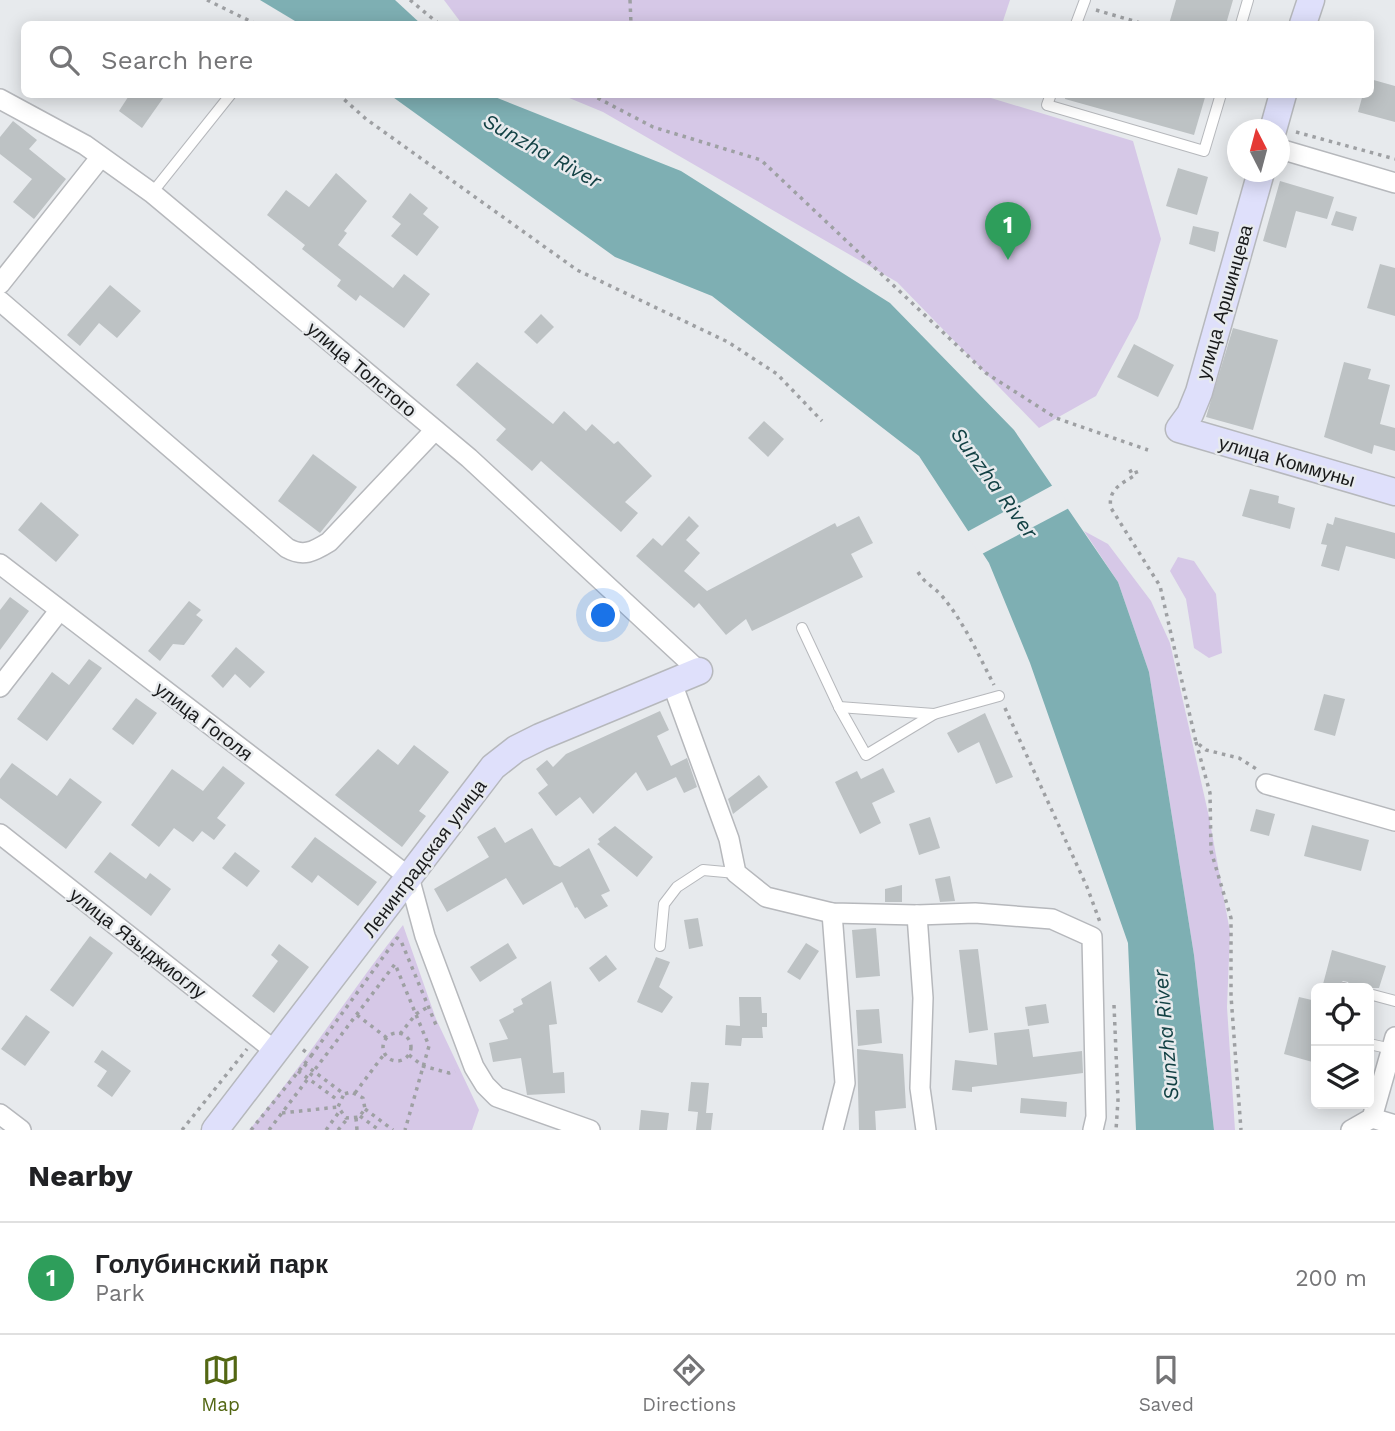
<!DOCTYPE html>
<meta charset="utf-8">
<style>
:root{--surface:#fff;--page:#f6f6f6;--text:#202124;--muted:#757577;--line:#e0e0e0;--accent:#536713}
body{margin:0;font-family:"Work Sans",sans-serif;background:var(--page);color:var(--text)}
.controls{position:absolute;right:21px;bottom:21px;display:grid;overflow:hidden;border-radius:10px;box-shadow:0 4px 18px #0003}
.controls button{width:63px;height:63px;display:grid;place-items:center;padding:0;border:0;border-bottom:2px solid var(--line);background:var(--surface);color:var(--text);font:35px sans-serif}
.compass{position:absolute;left:1227px;top:119px;width:63px;height:63px;border-radius:50%;background:var(--surface);box-shadow:0 4px 18px #0003;rotate:354deg}
.you{position:absolute;left:604px;top:616px;width:24px;height:24px;margin:-18px;border:5px solid #fff;border-radius:50%;background:#1a73e8;box-shadow:0 0 0 10px #1a73e833}
.badge{display:grid;place-items:center;width:46px;height:46px;border-radius:50%;background:var(--accent);color:#fff;font-size:23px;font-weight:700}
.pin{position:absolute;translate:-50% -58px;filter:drop-shadow(0 2px 4px #0008)}
.pin::after{content:'';position:absolute;top:37px;width:24px;height:21px;background:inherit;clip-path:polygon(0 0,100% 0,50% 100%)}
.list{margin:0;padding:0;list-style:none}
h2{display:flex;justify-content:space-between;align-items:center;height:91px;margin:0;padding:0 28px;font-size:30px}
h2 small{font-size:23px;font-weight:400;color:var(--muted)}
.list li{display:grid;grid-template-columns:46px 1fr auto;gap:21px;align-items:center;box-sizing:border-box;height:112px;padding:0 28px;border-top:2px solid var(--line)}
.list b{display:block;font-size:26px;white-space:nowrap}
.list p{margin:0;font-size:23px;white-space:nowrap;color:var(--muted)}
.list em{font-size:23px;font-style:normal;color:var(--muted)}
.icon{flex:none;width:38px;height:38px;fill:none;stroke:currentColor;stroke-width:2;stroke-linecap:round;stroke-linejoin:round}
.map{position:relative;flex:none;width:1395px;height:1130px;overflow:hidden}
.search{position:absolute;background:var(--surface);box-shadow:0 4px 18px #0003;left:21px;right:21px;top:21px;height:77px;display:flex;align-items:center;gap:18px;box-sizing:border-box;padding:0 24px;border-radius:10px;color:var(--muted);font-size:26px}
.sheet{height:203px;background:var(--surface)}
nav{display:flex;justify-content:space-around;align-items:center;box-sizing:border-box;height:98px;border-top:2px solid var(--line);background:var(--surface);font-size:19px;color:var(--muted)}
nav a{display:grid;justify-items:center;gap:4px}
nav .on{color:var(--accent)}
.map>svg:first-child{display:block}
</style>
<div class="map">
<svg width="1395" height="1130" viewBox="0 0 1395 1130">
<rect width="100%" height="100%" fill="#e7eaed"/>
<g fill="#d6c8e7">
<polygon points="444,0 1010,0 1002,24 462,24"/>
<polygon points="562,95 981,95 1133,141 1161,239 1138,318 1096,396 1039,428 897,282 603,112"/>
<polygon points="1084,531 1108,544 1151,601 1170,643 1209,817 1230,932 1227,1007 1235,1130 1214,1130 1194,955 1149,672 1118,582"/>
<polygon points="1178,557 1194,561 1216,594 1222,653 1209,658 1194,648 1186,599 1170,571"/>
<path d="M403 925 436 1019 479 1110 472 1130H249C304 1065 350 992 403 925Z"/>
</g>
<g fill="#7eafb3">
<polygon points="260,0 395,0 421,24 300,24"/>
<polygon points="390,95 490,95 681,171 890,303 1014,430 1118,582 1149,672 1194,955 1214,1130 1136,1130 1128,943 1030,663 989,563 919,456 712,296 615,257"/>
</g>
<polygon fill="#e7eaed" points="1055,484 1071,507 980,555 965,533"/>
<g fill="#bdc2c4">
<polygon points="1176,0 1233,0 1226,24 1169,24"/>
<polygon points="1370,79 1395,86 1395,122 1358,112 1363,94 1370,94"/>
<polygon points="130,94 166,94 142,128 119,111"/>
<polygon points="1065,94 1206,94 1194,135 1065,99"/>
<polygon points="13,121 37,140 29,149 66,179 34,219 13,202 32,179 0,154 0,137"/>
<polygon points="1178,168 1208,177 1197,215 1166,206"/>
<polygon points="336,173 367,201 344,231 347,233 338,245 393,288 404,274 430,294 404,328 360,295 356,301 337,286 341,280 302,249 305,245 267,215 286,190 309,207"/>
<polygon points="1280,181 1334,197 1327,219 1296,211 1286,248 1263,241"/>
<polygon points="410,193 428,208 423,214 439,227 417,256 391,236 401,224 392,217"/>
<polygon points="1336,211 1357,217 1353,231 1331,225"/>
<polygon points="1193,226 1219,232 1215,252 1189,244"/>
<polygon points="1380,264 1395,268 1395,316 1367,308"/>
<polygon points="110,285 141,311 117,338 99,323 80,346 67,335"/>
<polygon points="541,314 554,327 537,344 524,332"/>
<polygon points="1233,328 1278,340 1253,430 1206,417"/>
<polygon points="1134,344 1174,365 1158,397 1117,377"/>
<polygon points="477,362 553,424 564,411 586,431 592,424 614,444 618,441 652,476 625,502 638,513 621,532 541,461 532,471 496,440 506,429 456,385"/>
<polygon points="1344,362 1371,369 1368,379 1390,385 1380,424 1395,428 1395,451 1374,445 1372,454 1324,437"/>
<polygon points="764,421 784,439 768,457 748,438"/>
<polygon points="313,454 357,487 320,533 278,501"/>
<polygon points="1250,489 1279,496 1278,503 1295,508 1290,529 1242,516"/>
<polygon points="41,502 79,535 56,562 18,530"/>
<polygon points="689,516 699,526 686,540 700,553 684,571 707,591 835,523 837,527 859,516 873,543 851,554 863,577 752,631 746,619 726,635 699,603 694,608 636,556 653,538 662,546"/>
<polygon points="1335,517 1395,533 1395,559 1346,546 1339,571 1321,566 1327,545 1321,544 1327,523 1333,525"/>
<polygon points="10,597 29,611 0,650 0,610"/>
<polygon points="189,601 201,610 196,615 203,620 184,645 173,644 160,661 148,651"/>
<polygon points="236,647 265,672 250,688 235,674 223,688 211,676"/>
<polygon points="89,659 102,668 47,741 17,719 52,672 69,685"/>
<polygon points="1324,694 1345,699 1335,736 1314,730"/>
<polygon points="136,698 157,713 133,745 112,729"/>
<polygon points="660,711 669,730 657,736 671,766 687,758 697,787 684,793 676,777 647,791 636,772 593,814 580,797 556,816 538,793 548,785 536,769 547,760 553,767 566,754"/>
<polygon points="985,713 1013,777 996,784 979,742 958,753 947,733"/>
<polygon points="414,745 449,772 419,811 426,816 402,847 335,795 378,749 398,765"/>
<polygon points="12,763 57,796 70,778 102,802 66,849 0,798 0,779"/>
<polygon points="223,766 245,783 217,818 226,825 214,840 202,831 193,842 174,828 159,847 131,825 172,769 203,791"/>
<polygon points="883,768 895,792 872,803 881,823 860,834 835,782 857,771 861,779"/>
<polygon points="759,775 768,787 733,814 728,799"/>
<polygon points="1256,809 1275,814 1269,836 1250,831"/>
<polygon points="930,817 940,848 919,855 909,824"/>
<polygon points="1312,825 1369,840 1361,871 1304,856"/>
<polygon points="615,826 653,857 637,877 597,844 600,842 598,839"/>
<polygon points="495,827 505,843 532,828 554,865 560,867 589,848 610,891 601,895 608,906 585,919 577,907 575,908 562,882 523,905 506,878 447,912 434,889 489,857 477,837"/>
<polygon points="315,837 377,882 358,906 318,875 312,883 291,867"/>
<polygon points="110,852 146,879 150,873 171,889 151,916 94,872"/>
<polygon points="235,852 260,871 247,887 222,868"/>
<polygon points="950,876 955,901 940,902 935,879"/>
<polygon points="902,885 902,902 885,902 885,889"/>
<polygon points="698,918 703,946 689,949 684,920"/>
<polygon points="876,928 880,976 856,978 852,930"/>
<polygon points="90,936 113,953 73,1007 50,990"/>
<polygon points="508,943 517,958 480,982 470,967"/>
<polygon points="806,943 819,951 800,980 787,972"/>
<polygon points="279,944 309,967 274,1013 252,996 278,961 271,955"/>
<polygon points="978,949 988,1030 969,1033 959,950"/>
<polygon points="1332,950 1386,966 1379,988 1351,988 1348,982 1343,981 1336,988 1322,988"/>
<polygon points="606,955 617,969 599,982 589,968"/>
<polygon points="656,957 670,962 659,987 673,997 662,1013 637,1002"/>
<polygon points="551,981 557,1024 549,1025 553,1073 564,1072 565,1093 527,1095 521,1058 493,1062 489,1043 508,1039 499,1020 514,1012 513,1009 523,1004 521,999"/>
<polygon points="739,997 761,997 762,1013 767,1013 767,1027 762,1027 763,1038 742,1038 741,1046 725,1045 726,1025 740,1026"/>
<polygon points="1299,997 1316,1001 1316,1063 1284,1054"/>
<polygon points="1046,1004 1049,1023 1028,1026 1025,1007"/>
<polygon points="879,1009 882,1043 858,1046 856,1010"/>
<polygon points="26,1015 50,1032 25,1066 1,1049"/>
<polygon points="1029,1029 1033,1057 1082,1051 1083,1073 972,1087 972,1092 952,1090 955,1060 997,1065 994,1033"/>
<polygon points="857,1049 903,1054 906,1108 875,1111 876,1130 859,1130"/>
<polygon points="102,1050 131,1071 112,1097 97,1086 107,1071 94,1062"/>
<polygon points="691,1082 709,1083 706,1113 713,1113 711,1130 696,1130 698,1112 688,1111"/>
<polygon points="1021,1098 1067,1102 1066,1117 1020,1113"/>
<polygon points="641,1110 669,1113 667,1130 639,1130"/>
</g>
<g fill="none" stroke-linecap="round" stroke-linejoin="round">
<defs>
<g id="service">
<polyline points="1076,24 1085,0"/>
<polyline points="1241,24 1248,0"/>
<polyline points="1051,94 1047,105 1204,151 1221,94"/>
<polyline points="152,193 231,94"/>
<polyline points="802,628 839,707 866,755 934,714"/>
<polyline points="839,707 934,714 999,696"/>
<polyline points="660,946 664,904 677,887 703,870 736,873"/>
<polyline points="1343,988 1344,988"/>
<polyline points="1369,994 1395,1001"/>
<polyline points="1369,1044 1392,1049"/>
</g>
<g id="minor">
<polyline points="0,99 85,145 152,193 469,458 699,671"/>
<polyline points="1280,149 1395,183"/>
<polyline points="0,284 100,158"/>
<path d="M0 301 287 548C303 557 313 552 329 542L435 430"/>
<polyline points="0,564 409,877 425,936 474,1067 485,1085 497,1097 590,1130"/>
<polyline points="672,683 729,839 736,873 766,897 832,913 917,915 975,913 1052,919 1092,937 1096,1117 1093,1130"/>
<polyline points="0,687 59,611"/>
<polyline points="1266,784 1395,821"/>
<polyline points="0,834 275,1051"/>
<polyline points="832,913 845,1083 833,1130"/>
<polyline points="917,915 923,998 920,1088 926,1130"/>
<polyline points="0,1114 21,1130"/>
<polyline points="1372,1118 1395,1037"/>
<polyline points="1372,1118 1395,1125"/>
<polyline points="1351,1130 1372,1118"/>
</g>
<g id="secondary">
<polyline points="1303,24 1311,0"/>
<polyline points="1273,130 1283,94"/>
<polyline points="1261,172 1199,392 1190,414 1179,429 1395,492"/>
<polyline points="215,1130 493,767 516,749 540,737 699,671"/>
</g>
</defs>
<use href="#service" stroke="#b6b8bc" stroke-width="12"/>
<use href="#minor" stroke="#b6b8bc" stroke-width="22"/>
<use href="#secondary" stroke="#b6b8bc" stroke-width="29"/>
<g stroke="#9ea0a3" stroke-width="3.5" stroke-dasharray="3.5 5" stroke-linecap="butt">
<polyline points="207,0 256,24"/>
<polyline points="410,0 439,24"/>
<polyline points="630,0 631,24"/>
<polyline points="1096,10 1144,24"/>
<polyline points="338,94 366,119 577,270 728,342 777,374 822,421"/>
<polyline points="590,94 653,127 761,160 986,373 1056,418 1148,450"/>
<polyline points="1296,132 1395,159"/>
<path d="M1129 472 1135 469 1137 474C1123 483 1107 489 1111 508L1160 586 1196 742 1206 750 1239 758 1258 770"/>
<path d="M918 572C925 584 933 586 941 595 963 620 979 656 994 685"/>
<polyline points="1005,708 1087,887 1100,922"/>
<polyline points="1196,742 1210,793 1211,851 1231,918 1231,996 1241,1130"/>
<polyline points="1114,1005 1118,1100 1116,1130"/>
<polyline points="357,1015 387,1038"/>
<circle cx="397" cy="1047" r="14"/>
<polyline points="400,1034 416,1014 428,1007"/>
<polyline points="409,1055 423,1066 449,1073 455,1071"/>
<polyline points="311,1056 397,938 401,941 436,1025"/>
<polyline points="304,1064 344,1094 351,1092 363,1098 365,1109 359,1117 346,1118 338,1107 344,1094"/>
<polyline points="298,1071 339,1101"/>
<polyline points="355,1093 385,1053"/>
<polyline points="365,1109 393,1130"/>
<polyline points="282,1113 338,1107"/>
<polyline points="360,1116 379,1130"/>
<polyline points="356,1118 357,1130"/>
<polyline points="182,1130 247,1049"/>
<polyline points="251,1130 311,1056 302,1049"/>
<polyline points="269,1130 395,964 429,1046 405,1130"/>
<polyline points="326,1130 339,1112"/>
<polyline points="338,1130 348,1118"/>
</g>
<use href="#service" stroke="#fff" stroke-width="10"/>
<use href="#minor" stroke="#fff" stroke-width="19"/>
<use href="#secondary" stroke="#dfe0fb" stroke-width="26"/>
</g>
<g text-anchor="middle" stroke-width="5" stroke-linejoin="round" paint-order="stroke">
<g font-size="19" fill="#191a1b" stroke="#e7eaed">
<text transform="translate(1224 302) rotate(-74)" y="7">улица Аршинцева</text>
<text transform="translate(362 369) rotate(40)" y="7">улица Толстого</text>
<text transform="translate(1287 461) rotate(16)" y="7">улица Коммуны</text>
<text transform="translate(204 721) rotate(37)" y="7">улица Гоголя</text>
<text transform="translate(424 858) rotate(-53)" y="7">Ленинградская улица</text>
<text transform="translate(138 943) rotate(38)" y="7">улица Языджиоглу</text>
</g>
<g font-size="21" font-style="italic" fill="#124144" stroke="#e7eaed">
<text transform="translate(542 151) rotate(29)" y="7">Sunzha River</text>
<text transform="translate(994 483) rotate(54)" y="7">Sunzha River</text>
<text transform="translate(1166 1035) rotate(-95)" y="7">Sunzha River</text>
</g>
</g>
</svg>
<div class="controls">
<button><svg class="icon" aria-label="locate" viewBox="0 0 24 24"><circle cx="12" cy="12" r="6"/><path d="M12 2v4M12 18v4M2 12h4M18 12h4"/></svg></button>
<button><svg class="icon" aria-label="layers" viewBox="0 0 24 24"><path d="M12 4l9 5-9 5-9-5zM3 14l9 5 9-5"/></svg></button>
</div>
<svg class="compass" viewBox="-18 -18 36 36"><path d="M0-13l5 13h-10z" fill="#e53935"/><path d="M0 13l5-13h-10z" fill="#757577"/></svg>
<div class="you"></div>
<div class="pin badge" style="left:1008px;top:260px;background:#2e9e5b">1</div>
<div class="search"><svg class="icon" aria-label="search" viewBox="0 0 24 24"><circle cx="10" cy="10" r="6"/><path d="M15 15l6 6"/></svg>Search here</div>
</div>
<section class="sheet">
<h2>Nearby<small></small></h2>
<ul class="list">
<li><span class="badge" style="background:#2e9e5b">1</span><div><b>Голубинский парк</b><p>Park</p></div><em>200 m</em></li>
</ul>
</section>
<nav>
<a class="on"><svg class="icon" aria-label="map" viewBox="0 0 24 24"><path d="M3 6l6-2 6 2 6-2v14l-6 2-6-2-6 2zM9 4v14M15 6v14"/></svg>Map</a>
<a><svg class="icon" aria-label="directions" viewBox="0 0 24 24"><path d="M12 3l9 9-9 9-9-9zM9 14v-3h6M13 9l2 2-2 2"/></svg>Directions</a>
<a><svg class="icon" aria-label="saved" viewBox="0 0 24 24"><path d="M7 4h10v16l-5-4-5 4z"/></svg>Saved</a>
</nav>
